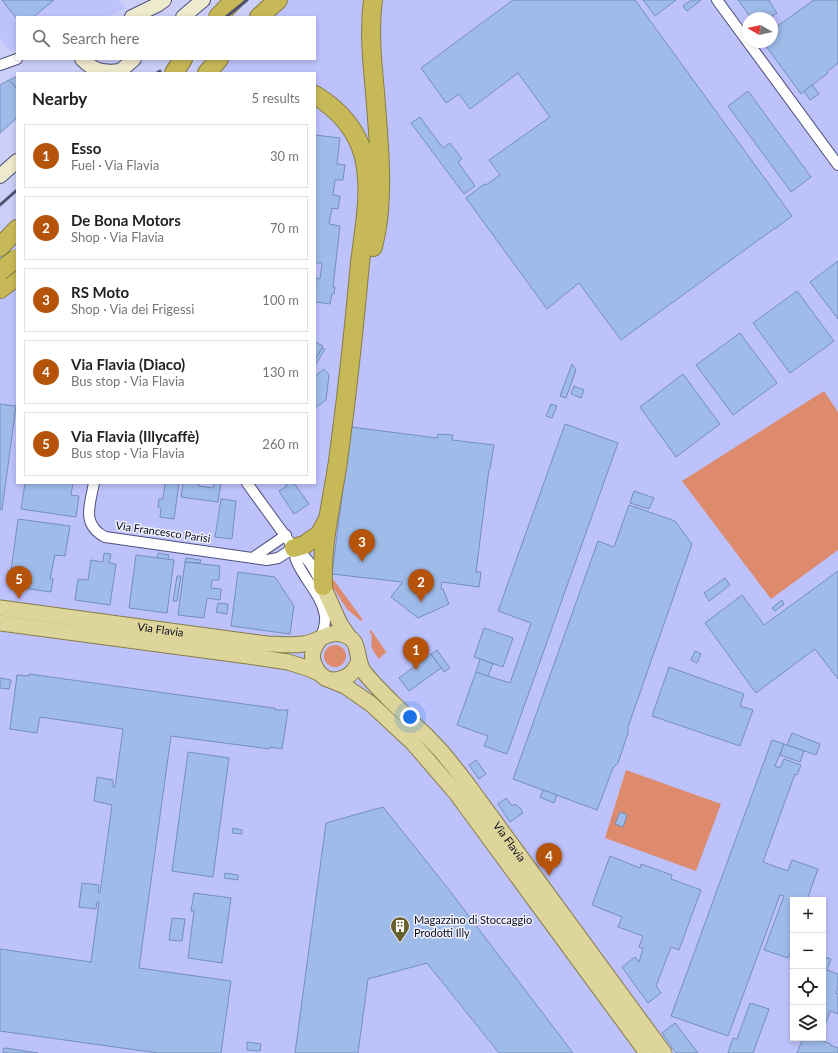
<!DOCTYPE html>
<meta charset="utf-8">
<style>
:root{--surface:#fff;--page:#f6f6f6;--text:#222;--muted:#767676;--line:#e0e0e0;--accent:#b45309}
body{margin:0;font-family:Lato,sans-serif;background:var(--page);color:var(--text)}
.controls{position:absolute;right:12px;bottom:12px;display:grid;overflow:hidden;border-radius:0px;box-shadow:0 2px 6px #0003}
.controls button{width:36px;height:36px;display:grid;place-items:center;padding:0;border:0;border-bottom:1px solid var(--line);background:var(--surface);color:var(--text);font:20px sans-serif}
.compass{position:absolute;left:742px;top:12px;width:36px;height:36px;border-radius:50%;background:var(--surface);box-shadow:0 2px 6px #0003;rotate:279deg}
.you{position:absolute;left:410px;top:717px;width:14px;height:14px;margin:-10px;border:3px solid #fff;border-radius:50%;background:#1a73e8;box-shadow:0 0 0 6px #1a73e833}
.badge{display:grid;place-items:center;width:26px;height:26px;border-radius:50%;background:var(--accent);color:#fff;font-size:13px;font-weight:700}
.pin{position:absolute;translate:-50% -33px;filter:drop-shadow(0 1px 2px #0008)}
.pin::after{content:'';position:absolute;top:21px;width:14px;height:12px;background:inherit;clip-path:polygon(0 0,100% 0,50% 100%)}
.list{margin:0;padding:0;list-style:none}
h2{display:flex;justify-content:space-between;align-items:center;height:52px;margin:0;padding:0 16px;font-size:17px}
h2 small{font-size:13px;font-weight:400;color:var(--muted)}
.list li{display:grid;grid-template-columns:26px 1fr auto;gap:12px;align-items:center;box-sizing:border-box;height:64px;margin:0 8px 8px;padding:0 8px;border:1px solid var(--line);border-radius:0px}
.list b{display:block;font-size:15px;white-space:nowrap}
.list p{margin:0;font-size:13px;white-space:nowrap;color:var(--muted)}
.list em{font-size:13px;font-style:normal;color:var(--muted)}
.icon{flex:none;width:22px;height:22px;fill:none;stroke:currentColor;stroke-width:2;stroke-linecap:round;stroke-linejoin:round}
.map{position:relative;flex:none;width:838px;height:1053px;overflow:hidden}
.search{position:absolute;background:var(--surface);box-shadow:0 2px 6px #0003;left:16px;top:16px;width:300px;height:44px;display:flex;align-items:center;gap:10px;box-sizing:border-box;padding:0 14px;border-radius:0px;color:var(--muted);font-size:15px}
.panel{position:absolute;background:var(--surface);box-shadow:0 2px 6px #0003;left:16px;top:72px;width:300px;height:412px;border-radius:0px}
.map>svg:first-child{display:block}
</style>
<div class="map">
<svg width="838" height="1053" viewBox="0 0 838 1053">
<rect width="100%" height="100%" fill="#cacef8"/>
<g fill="#bdc2fd" fill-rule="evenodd">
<polygon points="0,0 118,0 126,8 108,17 17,17 17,49 10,51 0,38"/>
<path d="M284 0H838V1053H0V237L17 223V483H315V73H200L216 59H315V17H265ZM748 18H772V42H748ZM793 900H823V1038H793Z"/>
</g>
<g fill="#de8a6c">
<polygon points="824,391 838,412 838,550 771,599 682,481"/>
<polygon points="333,579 363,620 361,621 348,610 342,602 335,590 330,592 327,585"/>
<path d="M371 630 387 653H385L379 659C372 649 370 648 372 635L369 632Z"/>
<circle cx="335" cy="656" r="11"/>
<polygon points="626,770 721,804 696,871 605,838"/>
</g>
<g fill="#9fbbe9" stroke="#748fbb">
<polygon points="2,0 54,0 33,17 17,17 17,19"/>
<polygon points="513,0 635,0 792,216 775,229 775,228 621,340 579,283 547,309 466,198 484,184 486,185 500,175 489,160 550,117 518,73 470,109 459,94 446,103 421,68"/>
<polygon points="643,0 676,0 655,16"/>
<polygon points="691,0 701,0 687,11 683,6"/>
<polygon points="738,0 770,0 769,1 777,13 769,18 764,18 761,14 756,18 751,18"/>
<polygon points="814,0 838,0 838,63 827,72 828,73 801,94 763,42 772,42 772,30"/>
<polygon points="16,77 17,79 17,89 9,80"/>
<polygon points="9,80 17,89 17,118 0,133 0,85"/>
<polygon points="812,85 819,94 810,100 804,91"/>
<polygon points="748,91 811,177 791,192 728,106"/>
<polygon points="420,117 443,148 450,143 462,159 458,162 475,186 464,194 411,123"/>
<polygon points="315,135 340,138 337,164 345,165 343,180 335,180 333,195 340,196 338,209 332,208 329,224 340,226 333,287 335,287 334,294 332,294 330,304 315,302 316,278 320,279 322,263 315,263"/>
<polygon points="838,261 838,319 810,282"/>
<polygon points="797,291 834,341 790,373 753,323"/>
<polygon points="740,333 777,383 733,415 696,365"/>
<polygon points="315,342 323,346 315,360"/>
<polygon points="322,348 325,349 316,364 315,363 315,360"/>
<polygon points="572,364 576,370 566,398 560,396"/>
<polygon points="324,369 329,375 326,400 315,408 315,376"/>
<polygon points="683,374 720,424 676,457 640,407"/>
<polygon points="574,386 584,390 581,398 571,394"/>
<polygon points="0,404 16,406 2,510 0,509"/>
<polygon points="551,404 557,406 552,418 546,416"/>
<polygon points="565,424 618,443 507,754 484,746 488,736 457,725 476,672 510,683 531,623 498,611"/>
<polygon points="351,427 437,438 438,434 453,435 452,440 494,445 490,469 489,469 476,572 481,572 479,587 442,582 441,589 443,589 449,604 418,618 391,597 401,584 402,584 402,582 332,574"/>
<polygon points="25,483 73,483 71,495 79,496 76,517 21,509"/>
<polygon points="165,483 179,483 174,519 160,517 161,508 158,507 159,499 163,499"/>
<polygon points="183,483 199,483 199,486 213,488 214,483 221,483 218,502 181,497"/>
<polygon points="285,483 294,483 309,504 294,514 279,491 287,486"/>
<polygon points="634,491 654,498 649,509 630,503"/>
<polygon points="221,499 236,501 232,539 215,537"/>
<polygon points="629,505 675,521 692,544 628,727 628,733 618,763 613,768 597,810 513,779 598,541 614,547"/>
<polygon points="18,519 70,526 65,556 55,555 50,579 53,579 51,592 9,586"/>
<polygon points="104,553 111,554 109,563 116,564 110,605 75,600 78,579 88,580 91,560 103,562"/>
<polygon points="158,553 169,555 168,560 157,558"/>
<polygon points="136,555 174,560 167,613 129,608"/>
<polygon points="186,558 201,560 200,563 185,562"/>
<polygon points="185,562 220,566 219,580 212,580 211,588 221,589 220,600 207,598 204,618 178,615"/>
<polygon points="838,571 838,679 815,649 756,693 705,623 742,595 764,625"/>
<polygon points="238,572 275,577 294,606 290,634 231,626"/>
<polygon points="177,576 181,576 177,601 173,601"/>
<polygon points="725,578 730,585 709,601 704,593"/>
<polygon points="782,600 784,604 775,611 772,608"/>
<polygon points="218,603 228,604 227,614 216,612"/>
<polygon points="484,628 513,638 503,667 474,657"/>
<polygon points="437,650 450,668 444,672 431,654"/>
<polygon points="695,651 701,654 697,663 691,660"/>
<polygon points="431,654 441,668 409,691 399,678"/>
<polygon points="480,659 493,664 488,676 476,672"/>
<polygon points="669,667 744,694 740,706 753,710 740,746 652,716"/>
<polygon points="29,674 273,708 275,708 275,710 288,710 282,749 270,747 270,749 171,736 139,968 231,981 221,1053 158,1053 0,1031 0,949 91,962 99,902 97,902 96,909 79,907 82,883 99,885 98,892 100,893 112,805 94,801 97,777 113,780 113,787 115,787 123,729 40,717 37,733 10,729 17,675 29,676"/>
<polygon points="0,678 11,680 9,689 0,688"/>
<polygon points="792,733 820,744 816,755 787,745"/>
<polygon points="772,740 784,744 775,766 780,768 784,759 801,765 797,775 795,774 763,862 788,871 792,860 818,869 807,900 793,900 793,946 788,958 764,950 784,896 780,895 728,1036 671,1016"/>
<polygon points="784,744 804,751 800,762 780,755"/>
<polygon points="188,752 229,758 213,877 172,871"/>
<polygon points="476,760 486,774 479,779 469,765"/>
<polygon points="543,790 557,795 554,803 540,797"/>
<polygon points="506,798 512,806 515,804 521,809 523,813 510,822 498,804"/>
<polygon points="383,807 446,886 573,1053 499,1053 427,963 368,979 358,1053 295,1053 326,823"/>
<polygon points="620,812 627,815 623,827 615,824"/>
<polygon points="233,828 242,830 242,834 232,833"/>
<polygon points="610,856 640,868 641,864 672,875 671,879 701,890 679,950 671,947 656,986 661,993 648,1003 622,967 635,957 639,962 643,949 639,947 643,936 618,927 622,917 592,905"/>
<polygon points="225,873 238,875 238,880 224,878"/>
<polygon points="194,893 231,898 222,963 188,958 194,911 191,911"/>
<polygon points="172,918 185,919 182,941 169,940"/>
<polygon points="823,957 831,959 827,970 838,974 838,988 836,993 838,994 838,1014 830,1011 823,1032"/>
<polygon points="750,1003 769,1009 753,1053 728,1053 733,1038 737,1039"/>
<polygon points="675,1023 698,1053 676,1053 662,1033"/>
<polygon points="803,1038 821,1038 820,1040 831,1044 830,1045 838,1048 838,1053 797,1053"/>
<polygon points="247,1042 261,1044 260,1051 247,1050"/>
<polygon points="4,1048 5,1048 38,1053 3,1053"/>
</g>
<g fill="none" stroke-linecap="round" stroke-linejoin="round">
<defs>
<g id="street">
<polyline points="717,0 838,165"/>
<polyline points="0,65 17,59"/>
<path d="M94 483C90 505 81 524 105 537L267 560 278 558 294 548"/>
<path d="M247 483 294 548C309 558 312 567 321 582"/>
<path d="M294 548C295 552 295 557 296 560 304 580 322 595 325 616 326 624 323 631 321 638"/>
<polyline points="254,557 286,535"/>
</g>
<g id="secondary">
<polyline points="132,17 157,5 164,0"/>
<polyline points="183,17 203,0"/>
<path d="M82 59C94 71 103 73 120 71"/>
<polyline points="118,73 134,59"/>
<polyline points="0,176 17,161"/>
</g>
<g id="primary">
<polyline points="323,586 340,624 349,637"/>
<path id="s1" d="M0 608 267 644C279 644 291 646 303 644 317 643 327 631 341 634 363 638 354 659 364 672 379 691 397 706 413 723 423 732 432 741 441 751 450 762 459 773 468 785L664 1053"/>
<polyline points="0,623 248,656 288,662 307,668 319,673 325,678 345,686 371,704 413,743 456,793 647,1053"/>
<path d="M319 673C309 659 311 650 321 638"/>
<path d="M332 680C346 680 355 673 359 660"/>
</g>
<g id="highway">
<polyline points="218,17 234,0"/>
<polyline points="259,17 278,0"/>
<polyline points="174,73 183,59"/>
<polyline points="207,73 219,59"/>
<path d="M315 95C338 109 357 130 364 157 372 192 364 228 360 263 354 329 347 395 338 461 332 502 321 544 323 586"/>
<polyline points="0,247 17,229"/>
<path d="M373 247C375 238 377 229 378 220 383 178 378 134 375 92 372 61 369 30 373 0"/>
<polyline points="0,289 17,276"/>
<polyline points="294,548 304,545 319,535 327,521"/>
</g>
</defs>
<use href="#street" stroke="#4d507d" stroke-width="12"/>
<use href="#secondary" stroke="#4d507d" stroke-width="16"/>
<use href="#primary" stroke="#867c44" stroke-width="17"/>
<use href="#highway" stroke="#867c44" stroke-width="20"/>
<use href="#street" stroke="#fff" stroke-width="10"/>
<use href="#secondary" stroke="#eeeacd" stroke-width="14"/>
<use href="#primary" stroke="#ded59b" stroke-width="15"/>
<use href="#highway" stroke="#c8b958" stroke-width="18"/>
<g stroke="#51536e" stroke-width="3">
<polyline points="226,17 247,0"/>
<polyline points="157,73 160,71"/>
<polyline points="0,205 17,190"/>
</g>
<defs>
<polyline id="highway-bridge" points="0,271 17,258"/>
</defs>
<use href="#highway-bridge" stroke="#867c44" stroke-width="20" stroke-linecap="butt"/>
<use href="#highway-bridge" stroke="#c8b958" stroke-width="18"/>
</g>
<defs>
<symbol id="building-pin" viewBox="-11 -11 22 30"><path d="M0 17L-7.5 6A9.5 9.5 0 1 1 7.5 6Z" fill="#69612d" stroke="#f0f2fd"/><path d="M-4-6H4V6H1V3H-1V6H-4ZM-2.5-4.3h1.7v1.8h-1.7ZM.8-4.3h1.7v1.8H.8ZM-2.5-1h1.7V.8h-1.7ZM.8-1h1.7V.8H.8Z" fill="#fff"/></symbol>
</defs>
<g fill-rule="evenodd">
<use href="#building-pin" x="389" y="915" width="22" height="30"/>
</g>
<g text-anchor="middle" stroke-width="3" stroke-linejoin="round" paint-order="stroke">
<g font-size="11" fill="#0b0c1e" stroke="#f0f2fd">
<text transform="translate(163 532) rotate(8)" y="4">Via Francesco Parisi</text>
<text dy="4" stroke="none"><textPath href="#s1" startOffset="162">Via Flavia</textPath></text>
<text dy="4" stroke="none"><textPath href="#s1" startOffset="617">Via Flavia</textPath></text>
</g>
<g font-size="11" fill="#0b0c1e" stroke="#f0f2fd" text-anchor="start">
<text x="414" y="924">Magazzino di Stoccaggio<tspan x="414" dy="13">Prodotti Illy</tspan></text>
</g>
</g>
</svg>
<div class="controls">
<button>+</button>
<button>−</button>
<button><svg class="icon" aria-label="locate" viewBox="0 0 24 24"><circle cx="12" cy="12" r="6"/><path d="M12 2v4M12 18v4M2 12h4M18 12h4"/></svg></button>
<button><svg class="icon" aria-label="layers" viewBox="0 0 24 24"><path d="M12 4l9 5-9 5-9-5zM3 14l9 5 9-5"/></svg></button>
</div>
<svg class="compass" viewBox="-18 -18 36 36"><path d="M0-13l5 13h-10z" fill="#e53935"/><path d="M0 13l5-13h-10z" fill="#767676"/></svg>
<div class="you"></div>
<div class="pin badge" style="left:416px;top:670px">1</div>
<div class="pin badge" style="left:421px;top:602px">2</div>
<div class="pin badge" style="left:362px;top:562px">3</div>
<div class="pin badge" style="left:549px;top:876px">4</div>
<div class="pin badge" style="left:19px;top:599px">5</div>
<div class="search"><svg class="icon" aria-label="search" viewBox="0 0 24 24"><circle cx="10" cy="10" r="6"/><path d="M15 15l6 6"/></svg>Search here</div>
<section class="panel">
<h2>Nearby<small>5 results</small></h2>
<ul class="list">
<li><span class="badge">1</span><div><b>Esso</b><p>Fuel · Via Flavia</p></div><em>30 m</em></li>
<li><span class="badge">2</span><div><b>De Bona Motors</b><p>Shop · Via Flavia</p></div><em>70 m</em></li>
<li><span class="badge">3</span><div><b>RS Moto</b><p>Shop · Via dei Frigessi</p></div><em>100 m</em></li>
<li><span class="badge">4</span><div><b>Via Flavia (Diaco)</b><p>Bus stop · Via Flavia</p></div><em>130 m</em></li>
<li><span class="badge">5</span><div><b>Via Flavia (Illycaffè)</b><p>Bus stop · Via Flavia</p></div><em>260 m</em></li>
</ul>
</section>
</div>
